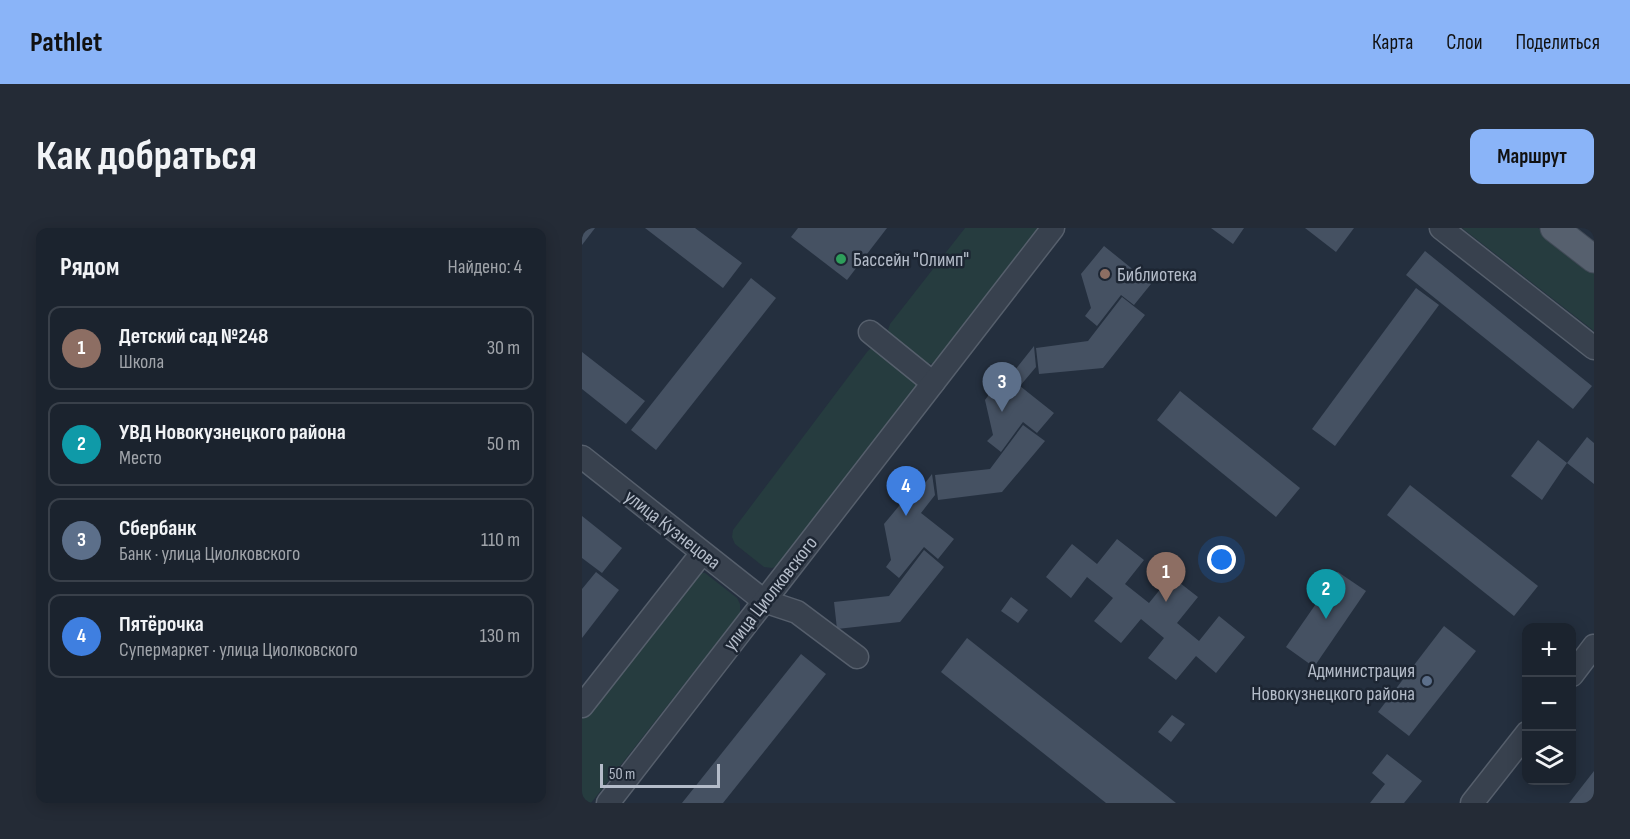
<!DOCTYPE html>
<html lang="ru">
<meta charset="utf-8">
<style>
:root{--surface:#1b232e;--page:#242b36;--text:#f1f3f6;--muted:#a0a4aa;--line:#39404a;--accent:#8ab4f8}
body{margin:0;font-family:"Sofia Sans Condensed",sans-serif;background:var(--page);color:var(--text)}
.controls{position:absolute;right:18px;bottom:18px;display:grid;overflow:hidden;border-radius:12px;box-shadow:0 3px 15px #0003}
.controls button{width:54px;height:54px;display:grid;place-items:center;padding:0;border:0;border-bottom:2px solid var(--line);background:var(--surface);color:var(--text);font:30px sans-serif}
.scale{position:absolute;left:18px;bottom:15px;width:120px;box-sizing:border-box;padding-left:6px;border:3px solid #b4bcc9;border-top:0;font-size:16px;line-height:21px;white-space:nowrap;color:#b4bcc9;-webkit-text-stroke:4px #1d2633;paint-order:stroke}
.you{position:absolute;left:640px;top:332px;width:21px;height:21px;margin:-15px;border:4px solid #fff;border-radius:50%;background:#1a73e8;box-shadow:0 0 0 9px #1a73e833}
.badge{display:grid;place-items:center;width:39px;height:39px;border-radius:50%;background:var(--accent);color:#fff;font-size:20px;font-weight:700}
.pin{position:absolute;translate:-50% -50px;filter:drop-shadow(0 2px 3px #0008)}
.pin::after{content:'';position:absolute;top:32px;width:21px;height:18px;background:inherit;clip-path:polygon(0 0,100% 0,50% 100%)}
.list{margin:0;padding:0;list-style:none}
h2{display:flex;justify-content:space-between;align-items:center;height:78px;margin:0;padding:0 24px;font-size:26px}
h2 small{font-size:20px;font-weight:400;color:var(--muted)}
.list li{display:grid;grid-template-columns:39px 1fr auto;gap:18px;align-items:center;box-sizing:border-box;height:84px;margin:0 12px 12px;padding:0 12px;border:2px solid var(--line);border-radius:12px}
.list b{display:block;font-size:22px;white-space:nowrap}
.list p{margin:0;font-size:20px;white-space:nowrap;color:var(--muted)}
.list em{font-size:20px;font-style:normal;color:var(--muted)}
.icon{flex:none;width:33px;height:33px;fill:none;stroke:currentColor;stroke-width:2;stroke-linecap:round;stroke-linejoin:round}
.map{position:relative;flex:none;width:1012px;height:575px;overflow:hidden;border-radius:12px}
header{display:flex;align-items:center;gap:36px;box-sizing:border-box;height:84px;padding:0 30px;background:var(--accent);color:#111}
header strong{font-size:28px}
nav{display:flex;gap:33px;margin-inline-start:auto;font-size:21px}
.intro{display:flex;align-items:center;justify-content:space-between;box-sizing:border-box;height:144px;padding:0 36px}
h1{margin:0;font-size:42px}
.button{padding:15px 27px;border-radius:12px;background:var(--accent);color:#111;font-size:21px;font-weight:700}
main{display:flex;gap:36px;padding:0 36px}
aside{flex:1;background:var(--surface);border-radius:12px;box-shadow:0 3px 15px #0003}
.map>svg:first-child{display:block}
</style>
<header>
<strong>Pathlet</strong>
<nav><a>Карта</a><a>Слои</a><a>Поделиться</a></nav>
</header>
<div class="intro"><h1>Как добраться</h1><a class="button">Маршрут</a></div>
<main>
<aside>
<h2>Рядом<small>Найдено: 4</small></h2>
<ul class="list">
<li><span class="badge" style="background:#8d6e63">1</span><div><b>Детский сад №248</b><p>Школа</p></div><em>30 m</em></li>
<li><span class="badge" style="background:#0f9aa8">2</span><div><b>УВД Новокузнецкого района</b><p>Место</p></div><em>50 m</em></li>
<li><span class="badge" style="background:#5c6f8a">3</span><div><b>Сбербанк</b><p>Банк · улица Циолковского</p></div><em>110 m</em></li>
<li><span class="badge" style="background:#3f7fe0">4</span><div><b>Пятёрочка</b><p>Супермаркет · улица Циолковского</p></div><em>130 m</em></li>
</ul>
</aside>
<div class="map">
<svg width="1012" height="575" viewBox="0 0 1012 575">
<rect width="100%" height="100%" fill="#242f3e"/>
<g fill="#263c3f">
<polygon points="383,0 461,0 352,136 345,135 309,107 306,102 308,96"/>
<polygon points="880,0 956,0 1012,44 1012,103"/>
<polygon points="291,118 338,154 199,337 190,340 182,339 153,316 150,309 151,302 285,124"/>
<polygon points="115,345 123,345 155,370 158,376 158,385 9,575 0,575 0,490 108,351"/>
</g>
<g fill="#455162">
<polygon points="0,0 13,0 0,17"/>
<polygon points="63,0 113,0 160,35 141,60"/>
<polygon points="216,0 305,0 265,52 209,9"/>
<polygon points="629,0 662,0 651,16"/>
<polygon points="723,0 772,0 754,24"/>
<polygon points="522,18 569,56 552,77 539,67 515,98 503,88 509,80 499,46"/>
<polygon points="843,23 1010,158 991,181 824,47"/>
<polygon points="169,50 194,70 74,222 49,202"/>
<polygon points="834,60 857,77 753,218 730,201"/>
<polygon points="540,69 563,87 521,140 457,146 454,120 506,113"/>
<polygon points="452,118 454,139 438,158 472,185 455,205 441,194 419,224 405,213 411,207 403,172 421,147 426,151"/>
<polygon points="0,124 63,173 44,196 0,161"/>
<polygon points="598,163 718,260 694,289 575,192"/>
<polygon points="441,197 463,213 420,264 356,272 353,247 408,241"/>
<polygon points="1005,209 1012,215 1012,256 985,235 960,272 929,248 956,212 985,235"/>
<polygon points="350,246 353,267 339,285 372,311 356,331 342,319 317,350 304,339 309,332 302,296 322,272 327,276"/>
<polygon points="828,257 956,358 932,388 805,287"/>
<polygon points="0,288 40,320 20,345 0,330"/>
<polygon points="535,311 562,332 543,356 567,375 589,348 616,369 595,395 617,413 637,388 663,409 634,445 614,428 594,452 566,430 582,410 559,391 539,415 512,393 531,370 505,349 489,370 464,349 490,316 515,336"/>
<polygon points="342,322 362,339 318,394 255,401 252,374 307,368"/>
<polygon points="14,344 37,362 0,410 0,361"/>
<polygon points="756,344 784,363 732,439 704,419"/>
<polygon points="429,369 446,382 436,395 419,383"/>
<polygon points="862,398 894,423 827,508 796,484"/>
<polygon points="385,410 565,552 594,575 524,575 359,444"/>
<polygon points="219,426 244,446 141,575 100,575"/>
<polygon points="590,487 603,496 589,514 576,504"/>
<polygon points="805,526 840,553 822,575 788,575 803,556 790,545"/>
<polygon points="1012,543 1012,575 987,575"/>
</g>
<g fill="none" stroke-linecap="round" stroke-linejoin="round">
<defs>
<g id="minor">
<polyline points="859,0 1012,120"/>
<polyline points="288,104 351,155"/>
<polyline points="0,229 182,373 215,384 275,429"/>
<polyline points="990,447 1012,418"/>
<polyline points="0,478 120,325"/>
<polyline points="26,575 471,0"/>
<polyline points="890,575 945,505"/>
</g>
<polyline id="major" points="972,0 1012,31"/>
</defs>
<use href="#minor" stroke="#565f6c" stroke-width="25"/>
<use href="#major" stroke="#414a57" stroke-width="29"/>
<use href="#minor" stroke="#38414e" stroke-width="22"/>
<use href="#major" stroke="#56606e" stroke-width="27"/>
</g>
<circle fill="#2e9e5b" stroke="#1d2633" stroke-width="2" cx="259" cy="31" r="6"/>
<circle fill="#8d6e63" stroke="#1d2633" stroke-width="2" cx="523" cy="46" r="6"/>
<circle fill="#5c6f8a" stroke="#1d2633" stroke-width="2" cx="845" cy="453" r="6"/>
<g text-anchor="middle" stroke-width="5" stroke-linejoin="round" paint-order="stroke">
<g font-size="20" fill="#b4bcc9" stroke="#1d2633" text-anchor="start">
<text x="271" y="38">Бассейн "Олимп"</text>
<text x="535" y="53">Библиотека</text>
<text x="833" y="449" text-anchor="end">Администрация<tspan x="833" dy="23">Новокузнецкого района</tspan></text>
</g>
<g font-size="20" fill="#b4bcc9" stroke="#1d2633">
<text transform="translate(91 301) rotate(38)" y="7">улица Кузнецова</text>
<text transform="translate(188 365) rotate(-52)" y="7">улица Циолковского</text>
</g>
</g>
</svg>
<div class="controls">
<button>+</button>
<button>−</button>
<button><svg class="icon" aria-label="layers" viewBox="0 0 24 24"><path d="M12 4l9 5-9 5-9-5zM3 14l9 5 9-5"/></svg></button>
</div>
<div class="scale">50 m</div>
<div class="you"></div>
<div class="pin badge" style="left:584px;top:374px;background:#8d6e63">1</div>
<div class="pin badge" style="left:744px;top:391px;background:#0f9aa8">2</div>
<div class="pin badge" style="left:420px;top:184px;background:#5c6f8a">3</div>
<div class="pin badge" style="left:324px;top:288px;background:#3f7fe0">4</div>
</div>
</main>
